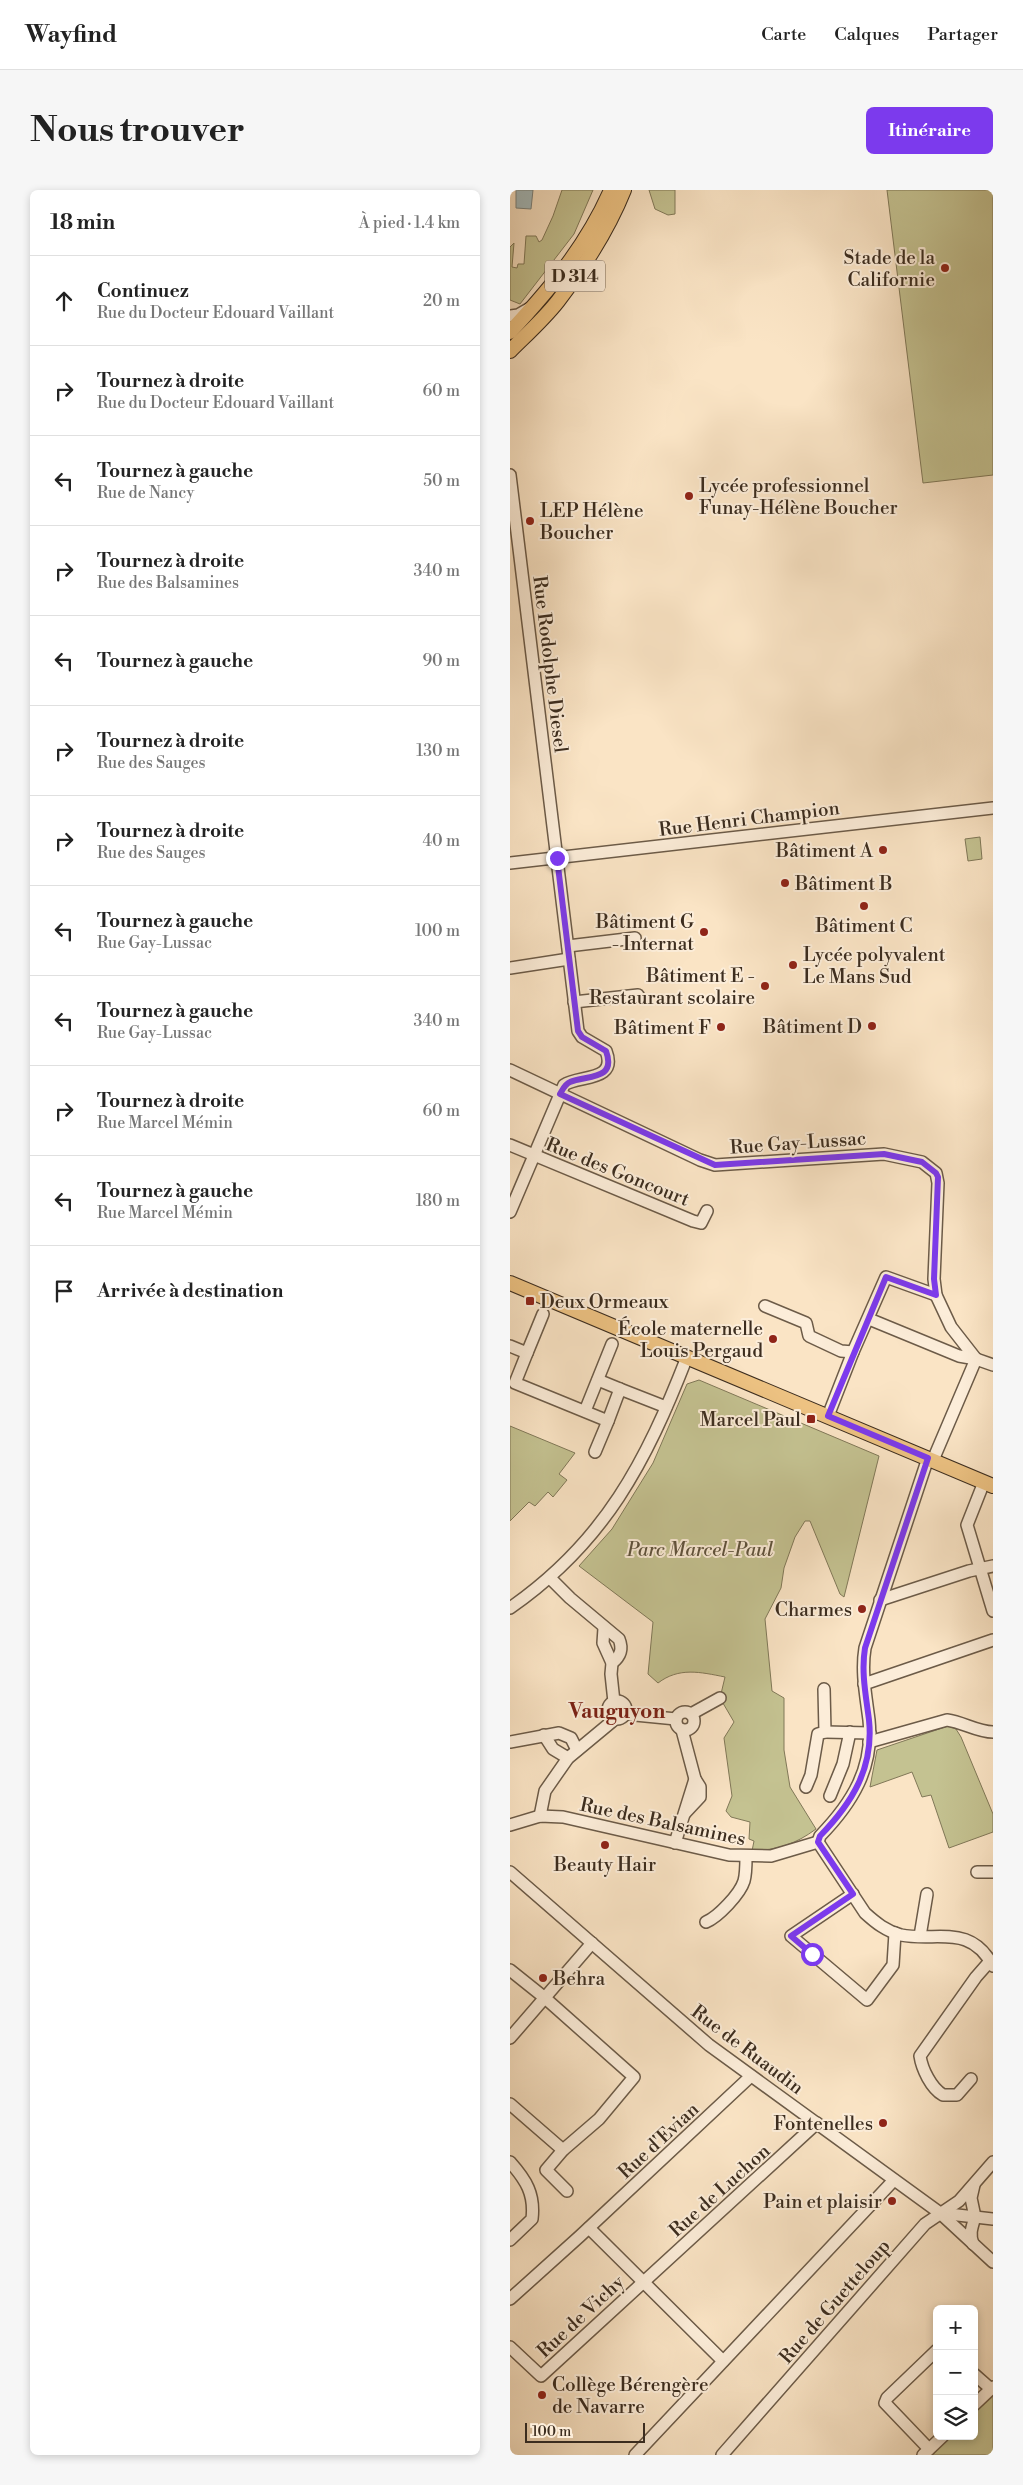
<!DOCTYPE html>
<html lang="fr">
<meta charset="utf-8">
<style>
:root{--surface:#fff;--page:#f6f6f6;--text:#222;--muted:#767676;--line:#e0e0e0;--accent:#7c3aed}
body{margin:0;font-family:"Libre Bodoni",serif;background:var(--page);color:var(--text)}
.controls{position:absolute;right:15px;bottom:15px;display:grid;overflow:hidden;border-radius:8px;box-shadow:0 2px 8px #0003}
.controls button{width:45px;height:45px;display:grid;place-items:center;padding:0;border:0;border-bottom:1px solid var(--line);background:var(--surface);color:var(--text);font:25px sans-serif}
.scale{position:absolute;left:15px;bottom:12px;width:120px;box-sizing:border-box;padding-left:5px;border:2px solid #3c2d1f;border-top:0;font-size:14px;line-height:18px;white-space:nowrap;color:#3c2d1f;-webkit-text-stroke:4px #fcedd9;paint-order:stroke}
.stop{position:absolute;width:15px;height:15px;margin:-11px;border:4px solid #7c3aed;border-radius:50%;background:#fff}
.stop.end{background:#7c3aed;border-color:#fff;box-shadow:0 1px 5px #0008}
.list{margin:0;padding:0;list-style:none}
h2{display:flex;justify-content:space-between;align-items:center;height:65px;margin:0;padding:0 20px;font-size:21px}
h2 small{font-size:16px;font-weight:400;color:var(--muted)}
.list li{display:grid;grid-template-columns:32px 1fr auto;gap:15px;align-items:center;box-sizing:border-box;height:90px;padding:0 20px;border-top:1px solid var(--line)}
.list b{display:block;font-size:19px;white-space:nowrap}
.list p{margin:0;font-size:16px;white-space:nowrap;color:var(--muted)}
.list em{font-size:16px;font-style:normal;color:var(--muted)}
.icon{flex:none;width:28px;height:28px;fill:none;stroke:currentColor;stroke-width:2;stroke-linecap:round;stroke-linejoin:round}
.map{position:relative;flex:none;width:483px;height:2265px;overflow:hidden;border-radius:8px}
header{display:flex;align-items:center;gap:30px;box-sizing:border-box;height:70px;padding:0 25px;background:var(--surface);border-bottom:1px solid var(--line)}
header strong{font-size:24px}
nav{display:flex;gap:28px;margin-inline-start:auto;font-size:18px}
.intro{display:flex;align-items:center;justify-content:space-between;box-sizing:border-box;height:120px;padding:0 30px}
h1{margin:0;font-size:35px}
.button{padding:12px 22px;border-radius:8px;background:var(--accent);color:#fff;font-size:18px;font-weight:700}
main{display:flex;gap:30px;padding:0 30px}
aside{flex:1;background:var(--surface);border-radius:8px;box-shadow:0 2px 8px #0003}
.map>svg:first-child{display:block}
</style>
<header>
<strong>Wayfind</strong>
<nav><a>Carte</a><a>Calques</a><a>Partager</a></nav>
</header>
<div class="intro"><h1>Nous trouver</h1><a class="button">Itinéraire</a></div>
<main>
<aside>
<h2>18 min<small>À pied · 1.4 km</small></h2>
<ul class="list">
<li><svg class="icon" aria-label="ahead" viewBox="0 0 24 24"><path d="M12 20V5M6 11l6-6 6 6"/></svg><div><b>Continuez</b><p>Rue du Docteur Edouard Vaillant</p></div><em>20 m</em></li>
<li><svg class="icon" aria-label="right" viewBox="0 0 24 24"><path d="M7 20v-9h11M14 6l5 5-5 5"/></svg><div><b>Tournez à droite</b><p>Rue du Docteur Edouard Vaillant</p></div><em>60 m</em></li>
<li><svg class="icon" aria-label="left" viewBox="0 0 24 24"><path d="M17 20v-9H6M10 6l-5 5 5 5"/></svg><div><b>Tournez à gauche</b><p>Rue de Nancy</p></div><em>50 m</em></li>
<li><svg class="icon" aria-label="right" viewBox="0 0 24 24"><path d="M7 20v-9h11M14 6l5 5-5 5"/></svg><div><b>Tournez à droite</b><p>Rue des Balsamines</p></div><em>340 m</em></li>
<li><svg class="icon" aria-label="left" viewBox="0 0 24 24"><path d="M17 20v-9H6M10 6l-5 5 5 5"/></svg><div><b>Tournez à gauche</b></div><em>90 m</em></li>
<li><svg class="icon" aria-label="right" viewBox="0 0 24 24"><path d="M7 20v-9h11M14 6l5 5-5 5"/></svg><div><b>Tournez à droite</b><p>Rue des Sauges</p></div><em>130 m</em></li>
<li><svg class="icon" aria-label="right" viewBox="0 0 24 24"><path d="M7 20v-9h11M14 6l5 5-5 5"/></svg><div><b>Tournez à droite</b><p>Rue des Sauges</p></div><em>40 m</em></li>
<li><svg class="icon" aria-label="left" viewBox="0 0 24 24"><path d="M17 20v-9H6M10 6l-5 5 5 5"/></svg><div><b>Tournez à gauche</b><p>Rue Gay-Lussac</p></div><em>100 m</em></li>
<li><svg class="icon" aria-label="left" viewBox="0 0 24 24"><path d="M17 20v-9H6M10 6l-5 5 5 5"/></svg><div><b>Tournez à gauche</b><p>Rue Gay-Lussac</p></div><em>340 m</em></li>
<li><svg class="icon" aria-label="right" viewBox="0 0 24 24"><path d="M7 20v-9h11M14 6l5 5-5 5"/></svg><div><b>Tournez à droite</b><p>Rue Marcel Mémin</p></div><em>60 m</em></li>
<li><svg class="icon" aria-label="left" viewBox="0 0 24 24"><path d="M17 20v-9H6M10 6l-5 5 5 5"/></svg><div><b>Tournez à gauche</b><p>Rue Marcel Mémin</p></div><em>180 m</em></li>
<li><svg class="icon" aria-label="arrive" viewBox="0 0 24 24"><path d="M6 21V4h12l-3 4 3 4H6"/></svg><div><b>Arrivée à destination</b></div></li>
</ul>
</aside>
<div class="map">
<svg width="483" height="2265" viewBox="0 0 483 2265">
<rect width="100%" height="100%" fill="#fae4c5"/>
<filter id="stains"><feTurbulence type="fractalNoise" baseFrequency=".004" numOctaves="4"/><feColorMatrix values="0 0 0 0 .2 0 0 0 0 .09 0 0 0 0 .02 0 0 0 .5 -.17"/></filter>
<radialGradient id="worn" r=".72"><stop offset=".6" stop-color="#630" stop-opacity="0"/><stop offset="1" stop-color="#630" stop-opacity=".3"/></radialGradient>
<g fill="#c4c291" stroke="#807858">
<polygon points="52,0 83,0 64,44 10,114 0,110 0,57 4,53 2,77 7,78 8,74 14,74 16,46 26,46 29,52 32,50 43,26"/>
<polygon points="139,0 165,0 165,24 158,25 145,19"/>
<polygon points="377,0 483,0 483,285 413,293"/>
<polygon points="470,647 472,669 458,671 455,649"/>
<path d="M189 1190 369 1266 334 1407 330 1404 300 1331H295L285 1347 274 1378 271 1398 255 1429 262 1501 274 1508V1560L280 1597 306 1639C286 1654 267 1660 242 1661L244 1651 239 1649 240 1632 221 1627 216 1621 222 1606 214 1548 224 1532 210 1508 215 1487C190 1482 169 1477 148 1493L138 1484 143 1432 69 1376 102 1339 143 1273 177 1194Z"/>
<polygon points="0,1236 65,1263 49,1284 57,1290 43,1307 38,1302 25,1316 19,1312 0,1331"/>
<polygon points="438,1536 446,1539 451,1547 483,1624 483,1642 439,1658 421,1605 412,1607 402,1582 360,1597 367,1560"/>
<polygon points="483,2197 483,2265 413,2265 433,2246 464,2246 464,2215"/>
</g>
<polygon fill="#a4bcbf" stroke="#7a837f" points="6,0 23,0 21,19 6,18"/>
<g fill="none" stroke-linecap="round" stroke-linejoin="round">
<defs>
<g id="minor">
<polyline points="0,126 8,125 20,118"/>
<path d="M0 285 68 841 72 847 96 861C108 892 69 885 54 895L0 1022"/>
<polyline points="0,673 483,618"/>
<polyline points="58,756 125,748"/>
<polyline points="0,778 59,769"/>
<polyline points="64,812 128,805"/>
<polyline points="0,880 190,970 205,975 374,964 412,972 426,983 428,993 424,1089 426,1105 441,1137 466,1169"/>
<polyline points="0,955 183,1031 191,1033 197,1021"/>
<polyline points="255,1116 296,1133 299,1146 331,1161 343,1162 376,1087 426,1105"/>
<polyline points="359,1129 449,1166 466,1169 483,1175"/>
<polyline points="0,1156 17,1163 5,1193 98,1231 110,1199 156,1217"/>
<polyline points="17,1163 33,1124"/>
<polyline points="88,1190 110,1199"/>
<polyline points="75,1221 102,1154"/>
<polyline points="318,1226 343,1162"/>
<polyline points="85,1262 98,1231"/>
<polyline points="423,1270 466,1169"/>
<polyline points="474,1292 457,1335 483,1421"/>
<path d="M40 1388 60 1408 109 1449C113 1459 111 1466 102 1473"/>
<polyline points="370,1410 459,1381 483,1376"/>
<path d="M0 1418C95 1352 136 1272 177 1167"/>
<polyline points="94,1438 93,1453 102,1473 101,1484 104,1512"/>
<polyline points="354,1494 483,1450"/>
<circle cx="107" cy="1520" r="9"/>
<circle cx="175" cy="1531" r="9"/>
<polyline points="115,1524 166,1529"/>
<polyline points="181,1524 210,1508"/>
<polyline points="172,1540 185,1589 190,1597 190,1607 175,1623"/>
<polyline points="315,1542 360,1543"/>
<polyline points="34,1545 43,1559 58,1568"/>
<polyline points="0,1552 49,1543 61,1548 67,1560"/>
<path d="M359 1552 437 1530C453 1532 467 1542 483 1542"/>
<polyline points="296,1597 301,1585 308,1544 315,1542 314,1499"/>
<polyline points="320,1606 333,1574 340,1542"/>
<polyline points="30,1626 35,1601 58,1568 105,1529"/>
<polyline points="0,1635 30,1626 53,1627 219,1665 261,1666 308,1652"/>
<path d="M308 1652 310 1646C342 1613 364 1578 359 1530 356 1506 351 1482 355 1458L418 1268"/>
<path d="M308 1652 355 1723C366 1733 376 1741 391 1745 427 1752 460 1733 483 1776"/>
<polyline points="165,1653 185,1589"/>
<polyline points="0,1682 199,1855 430,2023 483,2072"/>
<polyline points="467,1682 483,1682"/>
<polyline points="343,1704 281,1746 357,1810 383,1775 385,1743"/>
<path d="M196 1732C208 1727 230 1704 234 1691 236 1684 236 1675 236 1667"/>
<polyline points="410,1746 417,1704"/>
<polyline points="0,1780 35,1808 124,1887 89,1929 53,1960 36,1980 57,2001"/>
<polyline points="0,1848 82,1753"/>
<path d="M461 1889 447 1905H433C421 1898 412 1879 410 1866L466 1787 480 1771"/>
<polyline points="0,1914 53,1960"/>
<path d="M0 1972C16 1990 25 2004 22 2029L0 2050"/>
<polyline points="464,1995 461,2008 465,2027"/>
<polyline points="430,2023 483,2029"/>
<polyline points="79,2038 213,2171"/>
<path d="M463 2054C459 2044 462 2037 465 2027"/>
<polyline points="0,2109 70,2046 241,1886"/>
<polyline points="0,2157 31,2186 307,1933"/>
<polyline points="464,2184 481,2199"/>
<polyline points="464,2215 483,2197"/>
<polyline points="419,2259 375,2213 377,2208 427,2160"/>
<polyline points="125,2265 384,1990"/>
<polyline points="212,2265 415,2034 449,2011 483,1972"/>
<polyline points="413,2265 433,2246"/>
</g>
<g id="major">
<path d="M0 142C41 98 77 55 101 0"/>
<path d="M0 161C16 145 34 129 48 111 74 77 98 40 114 0"/>
<polyline points="0,1093 483,1296"/>
</g>
</defs>
<use href="#minor" stroke="#6c5b48" stroke-width="14"/>
<use href="#major" stroke="#3c2d1f" stroke-width="16"/>
<use href="#minor" stroke="#fcedd9" stroke-width="11"/>
<use href="#major" stroke="#edc282" stroke-width="14"/>
</g>
<g fill="none" stroke-linecap="round" stroke-linejoin="round">
<path stroke="#7c3aed" stroke-width="6" d="M47 668 68 841 72 847 96 861C107 891 76 885 60 892 55 894 53 899 50 904L205 975 374 964 412 972 426 983 428 987 424 1089 426 1105 376 1087 318 1226 418 1268 355 1458C351 1482 356 1506 359 1530 364 1578 342 1613 310 1646L308 1652 343 1704 281 1746 302 1764"/>
</g>
<g fill="#8f2418" stroke="#fcedd9" stroke-width="2">
<circle cx="435" cy="78" r="5"/>
<circle cx="179" cy="306" r="5"/>
<circle cx="20" cy="331" r="5"/>
<circle cx="373" cy="660" r="5"/>
<circle cx="275" cy="693" r="5"/>
<circle cx="354" cy="716" r="5"/>
<circle cx="194" cy="742" r="5"/>
<circle cx="283" cy="775" r="5"/>
<circle cx="255" cy="796" r="5"/>
<circle cx="362" cy="836" r="5"/>
<circle cx="211" cy="837" r="5"/>
<rect x="15" y="1106" width="10" height="10" rx="2.5"/>
<circle cx="263" cy="1149" r="5"/>
<rect x="296" y="1224" width="10" height="10" rx="2.5"/>
<circle cx="352" cy="1419" r="5"/>
<circle cx="95" cy="1655" r="5"/>
<circle cx="33" cy="1788" r="5"/>
<circle cx="373" cy="1933" r="5"/>
<circle cx="382" cy="2011" r="5"/>
<circle cx="32" cy="2205" r="5"/>
</g>
<g text-anchor="middle" stroke-width="4" stroke-linejoin="round" paint-order="stroke">
<rect fill="#fcedd9" stroke="#766757" stroke-width="1" x="35" y="70.5" width="60" height="31" rx="4"/>
<g font-size="18" font-weight="bold" fill="#3c2d1f">
<text x="65" y="92">D 314</text>
</g>
<g font-size="19" fill="#3c2d1f" stroke="#fcedd9" text-anchor="end">
<text x="425" y="74">Stade de la<tspan x="425" dy="22">Californie</tspan></text>
<text x="189" y="302" text-anchor="start">Lycée professionnel<tspan x="189" dy="22">Funay-Hélène Boucher</tspan></text>
<text x="30" y="327" text-anchor="start">LEP Hélène<tspan x="30" dy="22">Boucher</tspan></text>
<text x="363" y="667">Bâtiment A</text>
<text x="285" y="700" text-anchor="start">Bâtiment B</text>
<text x="184" y="738">Bâtiment G<tspan x="184" dy="22">- Internat</tspan></text>
<text x="354" y="742" text-anchor="middle">Bâtiment C</text>
<text x="293" y="771" text-anchor="start">Lycée polyvalent<tspan x="293" dy="22">Le Mans Sud</tspan></text>
<text x="245" y="792">Bâtiment E -<tspan x="245" dy="22">Restaurant scolaire</tspan></text>
<text x="352" y="843">Bâtiment D</text>
<text x="201" y="844">Bâtiment F</text>
<text x="30" y="1118" text-anchor="start">Deux Ormeaux</text>
<text x="253" y="1145">École maternelle<tspan x="253" dy="22">Louis Pergaud</tspan></text>
<text x="291" y="1236">Marcel Paul</text>
<text x="342" y="1426">Charmes</text>
<text x="95" y="1681" text-anchor="middle">Beauty Hair</text>
<text x="43" y="1795" text-anchor="start">Behra</text>
<text x="363" y="1940">Fontenelles</text>
<text x="372" y="2018">Pain et plaisir</text>
<text x="42" y="2201" text-anchor="start">Collège Bérengère<tspan x="42" dy="22">de Navarre</tspan></text>
</g>
<g font-size="19" fill="#3c2d1f" stroke="#fcedd9">
<text transform="translate(41 474) rotate(83)" y="7">Rue Rodolphe Diesel</text>
<text transform="translate(239 628) rotate(-7)" y="7">Rue Henri Champion</text>
<text transform="translate(288 952) rotate(-4)" y="7">Rue Gay-Lussac</text>
<text transform="translate(108 981) rotate(22)" y="7">Rue des Goncourt</text>
<text transform="translate(153 1631) rotate(12)" y="7">Rue des Balsamines</text>
<text transform="translate(238 1859) rotate(37)" y="7">Rue de Ruaudin</text>
<text transform="translate(148 1950) rotate(-43)" y="7">Rue d'Evian</text>
<text transform="translate(209 2000) rotate(-42)" y="7">Rue de Luchon</text>
<text transform="translate(324 2111) rotate(-49)" y="7">Rue de Guetteloup</text>
<text transform="translate(70 2126) rotate(-43)" y="7">Rue de Vichy</text>
</g>
<g font-size="19" font-style="italic" fill="#5e523c" stroke="#fcedd9">
<text x="190" y="1366">Parc Marcel-Paul</text>
</g>
<g font-size="21" font-weight="bold" fill="#7a1f14" stroke="#fcedd9">
<text x="107" y="1528">Vauguyon</text>
</g>
</g>
<rect width="100%" height="100%" filter="url(#stains)"/>
<rect width="100%" height="100%" fill="url(#worn)"/>
</svg>
<div class="controls">
<button>+</button>
<button>−</button>
<button><svg class="icon" aria-label="layers" viewBox="0 0 24 24"><path d="M12 4l9 5-9 5-9-5zM3 14l9 5 9-5"/></svg></button>
</div>
<div class="scale">100 m</div>
<div class="stop" style="left:302px;top:1764px"></div>
<div class="stop end" style="left:47px;top:668px"></div>
</div>
</main>
